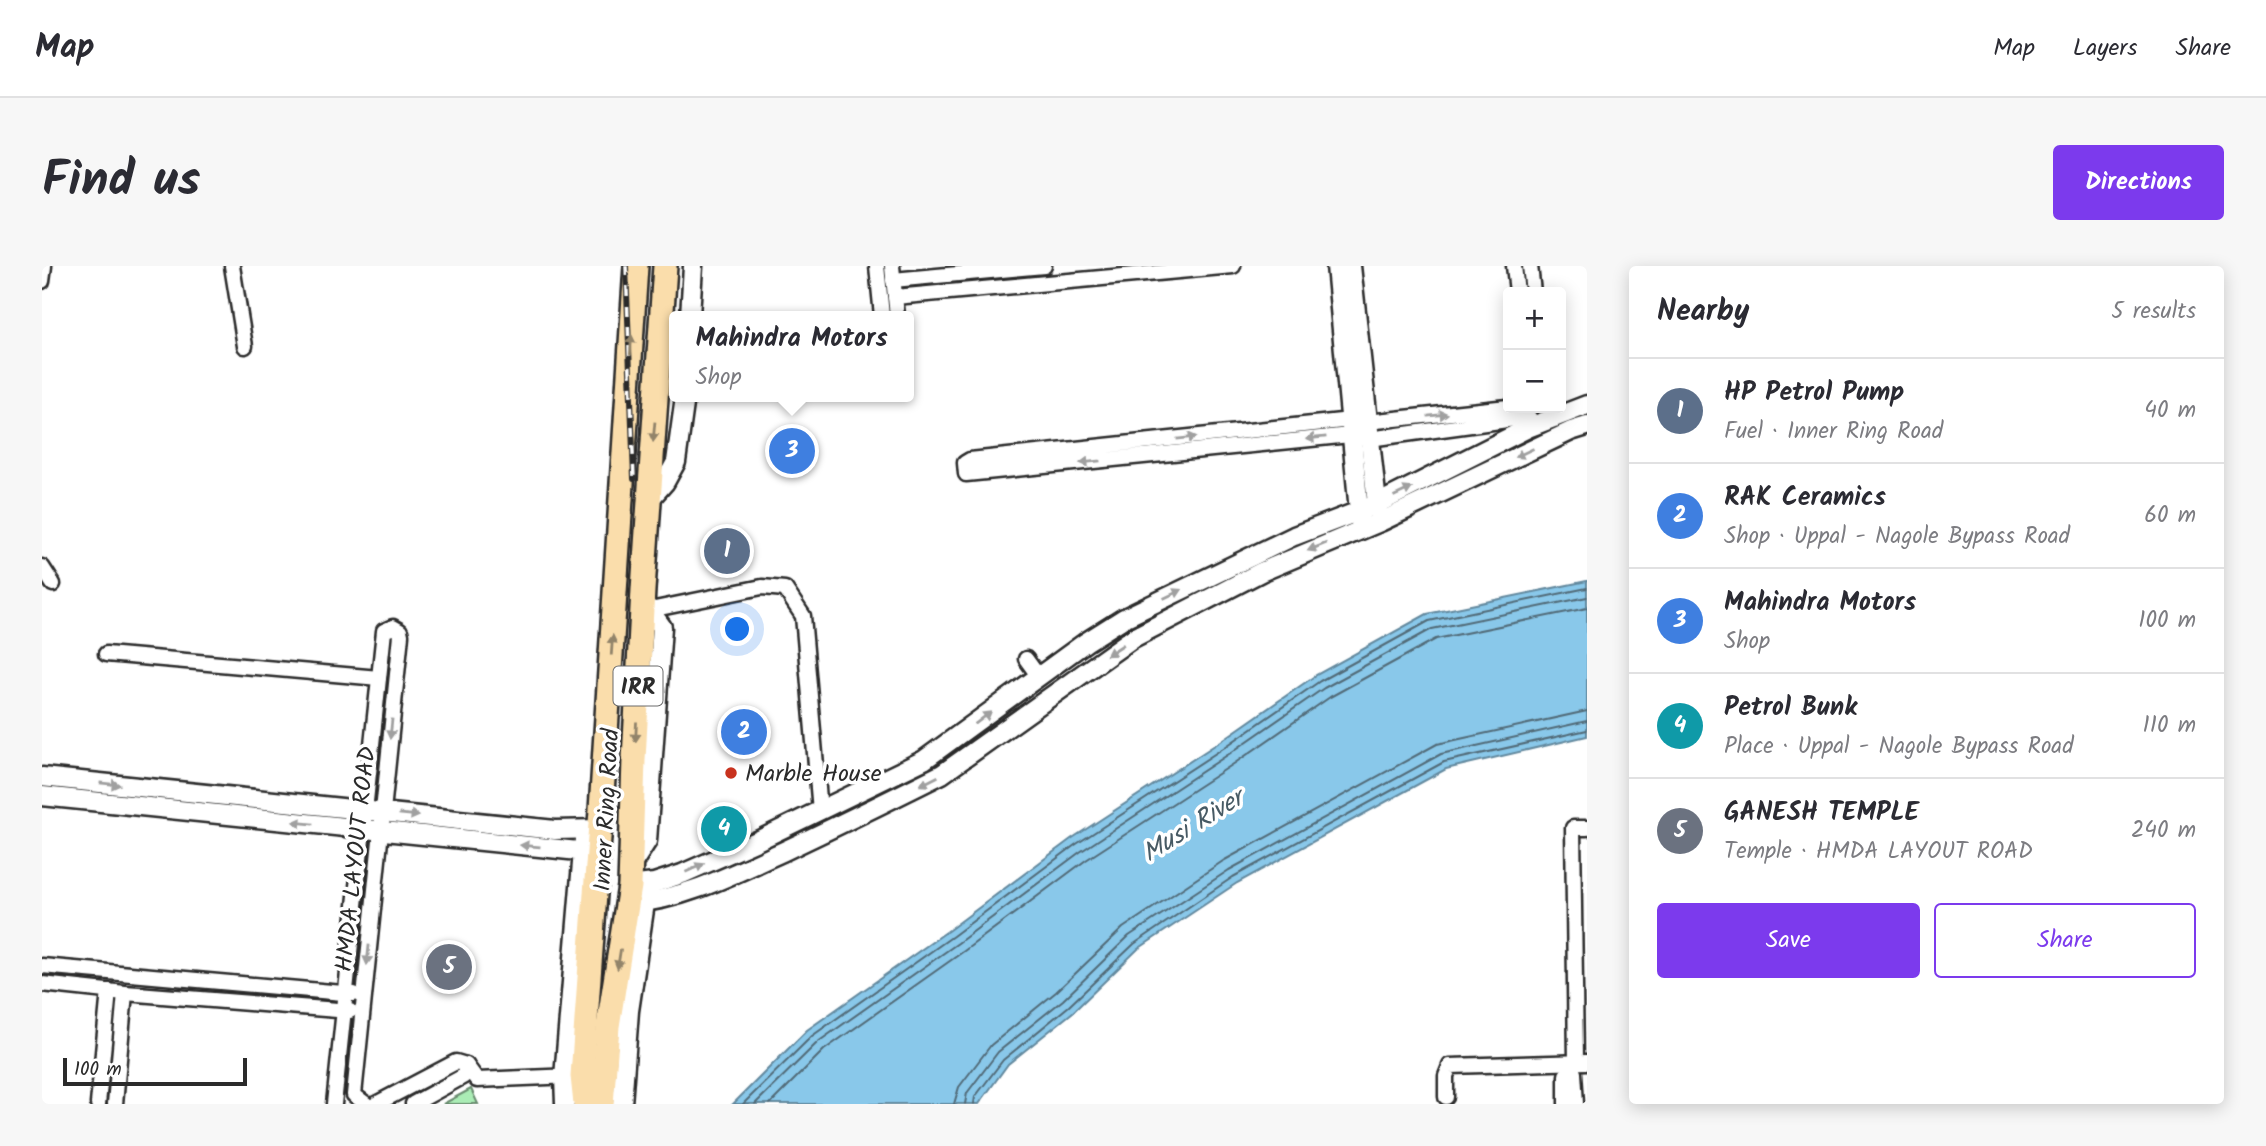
<!DOCTYPE html>
<meta charset="utf-8">
<style>
:root{--surface:#fff;--page:#f7f7f7;--text:#2b2b33;--muted:#7c7c81;--line:#e1e1e2;--accent:#7c3aed}
body{margin:0;font-family:Kalam,sans-serif;background:var(--page);color:var(--text)}
.controls{position:absolute;right:21px;top:21px;display:grid;overflow:hidden;border-radius:7px;box-shadow:0 4px 18px #0003}
.controls button{width:63px;height:63px;display:grid;place-items:center;padding:0;border:0;border-bottom:2px solid var(--line);background:var(--surface);color:var(--text);font:35px sans-serif}
.scale{position:absolute;left:21px;bottom:18px;width:184px;box-sizing:border-box;padding-left:7px;border:4px solid #2b2b2b;border-top:0;font-size:19px;line-height:24px;white-space:nowrap;color:#2b2b2b;-webkit-text-stroke:5px #fff;paint-order:stroke}
.you{position:absolute;left:696px;top:364px;width:24px;height:24px;margin:-18px;border:5px solid #fff;border-radius:50%;background:#1a73e8;box-shadow:0 0 0 10px #1a73e833}
.badge{display:grid;place-items:center;width:46px;height:46px;border-radius:50%;background:var(--accent);color:#fff;font-size:23px;font-weight:700}
.pin{position:absolute;translate:-50% -50%;border:4px solid #fff;box-shadow:0 2px 7px #0006}
.popup{position:absolute;left:627px;top:45px;width:245px;height:91px;box-sizing:border-box;display:grid;place-content:center;border-radius:7px;background:var(--surface);filter:drop-shadow(0 2px 5px #0005);font-size:23px;white-space:nowrap;color:var(--muted)}
.popup b{font-size:26px;color:var(--text)}
.popup::after{content:'';position:absolute;left:50%;top:100%;margin-left:-14px;border:14px solid transparent;border-top-color:var(--surface)}
.list{margin:0;padding:0;list-style:none}
h2{display:flex;justify-content:space-between;align-items:center;height:91px;margin:0;padding:0 28px;font-size:30px}
h2 small{font-size:23px;font-weight:400;color:var(--muted)}
.list li{display:grid;grid-template-columns:46px 1fr auto;gap:21px;align-items:center;box-sizing:border-box;height:105px;padding:0 28px;border-top:2px solid var(--line)}
.list b{display:block;font-size:26px;white-space:nowrap}
.list p{margin:0;font-size:23px;white-space:nowrap;color:var(--muted)}
.list em{font-size:23px;font-style:normal;color:var(--muted)}
.actions{display:flex;gap:14px;padding:21px 28px}
.actions a{flex:1;padding:16px 0;border:2px solid var(--accent);border-radius:7px;text-align:center;font-size:24px;color:var(--accent)}
.actions .main{background:var(--accent);color:#fff}
.map{position:relative;flex:none;width:1545px;height:838px;overflow:hidden;border-radius:7px}
header{display:flex;align-items:center;gap:42px;box-sizing:border-box;height:98px;padding:0 35px;background:var(--surface);border-bottom:2px solid var(--line)}
header strong{font-size:33px}
nav{display:flex;gap:38px;margin-inline-start:auto;font-size:24px}
.intro{display:flex;align-items:center;justify-content:space-between;box-sizing:border-box;height:168px;padding:0 42px}
h1{margin:0;font-size:49px}
.button{padding:18px 32px;border-radius:7px;background:var(--accent);color:#fff;font-size:24px;font-weight:700}
main{display:flex;gap:42px;padding:0 42px}
aside{flex:1;background:var(--surface);border-radius:7px;box-shadow:0 4px 18px #0003}
.map>svg:first-child{display:block}
</style>
<header>
<strong>Map</strong>
<nav><a>Map</a><a>Layers</a><a>Share</a></nav>
</header>
<div class="intro"><h1>Find us</h1><a class="button">Directions</a></div>
<main>
<div class="map">
<svg width="1545" height="838" viewBox="0 0 1545 838">
<rect width="100%" height="100%" fill="#fff"/>
<filter id="ink" filterUnits="userSpaceOnUse"><feTurbulence type="fractalNoise" baseFrequency=".0143" numOctaves="2"/><feDisplacementMap in="SourceGraphic" scale="14" xChannelSelector="R" yChannelSelector="G"/><feConvolveMatrix kernelMatrix="1 2 1 2 8 2 1 2 1" color-interpolation-filters="sRGB"/></filter>
<g filter="url(#ink)">
<polygon fill="#aaecb5" stroke="#6a8c70" stroke-width="2" points="429,823 436,838 401,838"/>
<polygon fill="#89c8ea" stroke="#63899e" stroke-width="2" points="1545,315 1545,470 1404,503 1195,617 1096,683 1031,746 966,798 937,838 691,838 765,764 907,664 1029,573 1179,475 1274,409 1385,348"/>
<g fill="none" stroke-linecap="round" stroke-linejoin="round">
<g stroke="#516a77" stroke-width="2">
<polyline points="701,838 770,770 911,670 1033,579 1183,481 1278,415 1387,355 1545,322"/>
<polyline points="713,838 776,776 916,677 1038,586 1187,488 1282,422 1390,363 1545,331"/>
<polyline points="728,838 782,784 922,685 1044,594 1193,497 1288,431 1394,373 1545,342"/>
<polyline points="912,838 917,821 949,779 1014,726 1081,662 1181,595 1395,478 1545,445"/>
<polyline points="923,838 925,827 956,786 1021,734 1087,670 1187,604 1399,488 1545,455"/>
<polyline points="932,838 933,831 961,794 1027,740 1092,678 1191,611 1402,496 1545,464"/>
</g>
<defs>
<g id="minor">
<polyline points="190,0 203,80"/>
<polyline points="835,0 840,50"/>
<polyline points="850,0 855,50"/>
<polyline points="1472,0 1475,26"/>
<polyline points="1488,0 1491,26"/>
<polyline points="851,14 1002,0"/>
<polyline points="0,15 2,0"/>
<polyline points="853,31 1191,0"/>
<polyline points="1466,141 1325,156 1309,154 928,194 923,197 924,208 1308,169 1327,173 1487,151"/>
<polyline points="0,301 11,318"/>
<polyline points="608,344 720,321 743,323 761,350 778,545"/>
<polyline points="64,388 337,412"/>
<polyline points="984,393 997,411"/>
<polyline points="0,700 312,728"/>
<polyline points="0,718 83,727 308,745"/>
<polyline points="1534,796 1531,562 1545,562"/>
<polyline points="1527,798 1532,807 1534,838"/>
<polyline points="424,799 435,814 531,810"/>
<polyline points="1404,831 1404,810 1408,800 1545,796"/>
<polyline points="56,838 67,725"/>
<polyline points="73,838 83,727"/>
<polyline points="292,838 342,365 351,361 358,365 359,369 312,829 324,838"/>
<polyline points="334,838 414,796 424,799 422,810 371,838"/>
<polyline points="1524,838 1524,809"/>
</g>
<g id="tertiary">
<polyline points="1294,0 1318,256"/>
<polyline points="1309,0 1336,247"/>
<polyline points="648,50 651,0"/>
<polyline points="607,234 623,216 634,196 643,131"/>
<polyline points="0,511 513,564 558,563"/>
<polyline points="0,530 556,587"/>
<polyline points="589,600 605,575 620,361 601,335"/>
<polyline points="588,620 612,617 640,608 715,575 882,494 1044,376 1082,352 1252,270 1333,239 1488,161 1545,139"/>
<path d="M586 638C641 634 692 608 742 585 795 560 848 534 900 508L1091 372 1219 306 1338 256 1529 165 1545 160"/>
<polyline points="523,838 522,811 542,573"/>
<polyline points="580,838 587,745 603,637 602,625"/>
</g>
<g id="trunk">
<polyline points="543,838 540,810 559,544 594,0"/>
<polyline points="560,838 566,760 588,620 592,494 601,324 623,0"/>
</g>
</defs>
<use href="#minor" stroke="#2b2b2b" stroke-width="19"/>
<use href="#tertiary" stroke="#2b2b2b" stroke-width="23"/>
<use href="#trunk" stroke="#2b2b2b" stroke-width="28"/>
<use href="#minor" stroke="#fff" stroke-width="14"/>
<use href="#tertiary" stroke="#fff" stroke-width="18"/>
<use href="#trunk" stroke="#faddab" stroke-width="23"/>
<defs>
<polyline id="rail" points="584,0 592,213"/>
</defs>
<use href="#rail" stroke="#2b2b2b" stroke-width="6"/>
<use href="#rail" stroke="#fff" stroke-width="3.5" stroke-dasharray="10" stroke-linecap="butt"/>
</g>
<defs><path id="oneway-solid" d="M-6-.8H1V-3.2L6.5 0L1 3.2V.8H-6Z" transform="scale(1.75)"/></defs>
<g fill="#92846b">
<use href="#oneway-solid" transform="translate(589 79) rotate(-86)"/>
<use href="#oneway-solid" transform="translate(612 166) rotate(95)"/>
<use href="#oneway-solid" transform="translate(570 379) rotate(-86)"/>
<use href="#oneway-solid" transform="translate(594 466) rotate(93)"/>
<use href="#oneway-solid" transform="translate(577 693) rotate(99)"/>
</g>
<g fill="#a0a0a0">
<use href="#oneway-solid" transform="translate(1396 149) rotate(-6)"/>
<use href="#oneway-solid" transform="translate(1145 172) rotate(-6)"/>
<use href="#oneway-solid" transform="translate(1274 172) rotate(174)"/>
<use href="#oneway-solid" transform="translate(1482 187) rotate(155)"/>
<use href="#oneway-solid" transform="translate(1048 196) rotate(174)"/>
<use href="#oneway-solid" transform="translate(1361 226) rotate(-25)"/>
<use href="#oneway-solid" transform="translate(1275 281) rotate(158)"/>
<use href="#oneway-solid" transform="translate(1131 328) rotate(-26)"/>
<use href="#oneway-solid" transform="translate(1073 384) rotate(147)"/>
<use href="#oneway-solid" transform="translate(941 452) rotate(-37)"/>
<use href="#oneway-solid" transform="translate(349 463) rotate(96)"/>
<use href="#oneway-solid" transform="translate(887 515) rotate(153)"/>
<use href="#oneway-solid" transform="translate(68 518) rotate(6)"/>
<use href="#oneway-solid" transform="translate(367 549) rotate(6)"/>
<use href="#oneway-solid" transform="translate(261 557) rotate(-174)"/>
<use href="#oneway-solid" transform="translate(488 580) rotate(-175)"/>
<use href="#oneway-solid" transform="translate(653 602) rotate(-24)"/>
<use href="#oneway-solid" transform="translate(326 689) rotate(96)"/>
</g>
</g>
<circle fill="#c8321e" stroke="#fff" stroke-width="2.5" cx="689" cy="507" r="7"/>
<g text-anchor="middle" stroke-width="7" stroke-linejoin="round" paint-order="stroke">
<rect fill="#fff" stroke="#6b6b6b" stroke-width="2" x="571.5" y="400.5" width="49" height="39" rx="5"/>
<g font-size="23" font-weight="bold" fill="#2b2b2b">
<text x="596" y="428">IRR</text>
</g>
<g font-size="24" fill="#2b2b2b" stroke="#fff" text-anchor="start">
<text x="703" y="515">Marble House</text>
</g>
<g font-size="24" fill="#2b2b2b" stroke="#fff">
<text transform="translate(564 544) rotate(-87)" y="8">Inner Ring Road</text>
<text transform="translate(313 593) rotate(-84)" y="8">HMDA LAYOUT ROAD</text>
</g>
<g font-size="26" font-style="italic" fill="#475a64" stroke="#fff">
<text transform="translate(1150 559) rotate(-32)" y="9">Musi River</text>
</g>
</g>
</svg>
<div class="controls">
<button>+</button>
<button>−</button>
</div>
<div class="scale">100 m</div>
<div class="you"></div>
<div class="pin badge" style="left:685px;top:285px;background:#5c6f8a">1</div>
<div class="pin badge" style="left:702px;top:466px;background:#3f7fe0">2</div>
<div class="pin badge" style="left:750px;top:185px;background:#3f7fe0">3</div>
<div class="popup"><b>Mahindra Motors</b>Shop</div>
<div class="pin badge" style="left:682px;top:563px;background:#0f9aa8">4</div>
<div class="pin badge" style="left:407px;top:701px;background:#6b7280">5</div>
</div>
<aside>
<h2>Nearby<small>5 results</small></h2>
<ul class="list">
<li><span class="badge" style="background:#5c6f8a">1</span><div><b>HP Petrol Pump</b><p>Fuel · Inner Ring Road</p></div><em>40 m</em></li>
<li><span class="badge" style="background:#3f7fe0">2</span><div><b>RAK Ceramics</b><p>Shop · Uppal - Nagole Bypass Road</p></div><em>60 m</em></li>
<li><span class="badge" style="background:#3f7fe0">3</span><div><b>Mahindra Motors</b><p>Shop</p></div><em>100 m</em></li>
<li><span class="badge" style="background:#0f9aa8">4</span><div><b>Petrol Bunk</b><p>Place · Uppal - Nagole Bypass Road</p></div><em>110 m</em></li>
<li><span class="badge" style="background:#6b7280">5</span><div><b>GANESH TEMPLE</b><p>Temple · HMDA LAYOUT ROAD</p></div><em>240 m</em></li>
</ul>
<div class="actions"><a class="main">Save</a><a>Share</a></div>
</aside>
</main>
